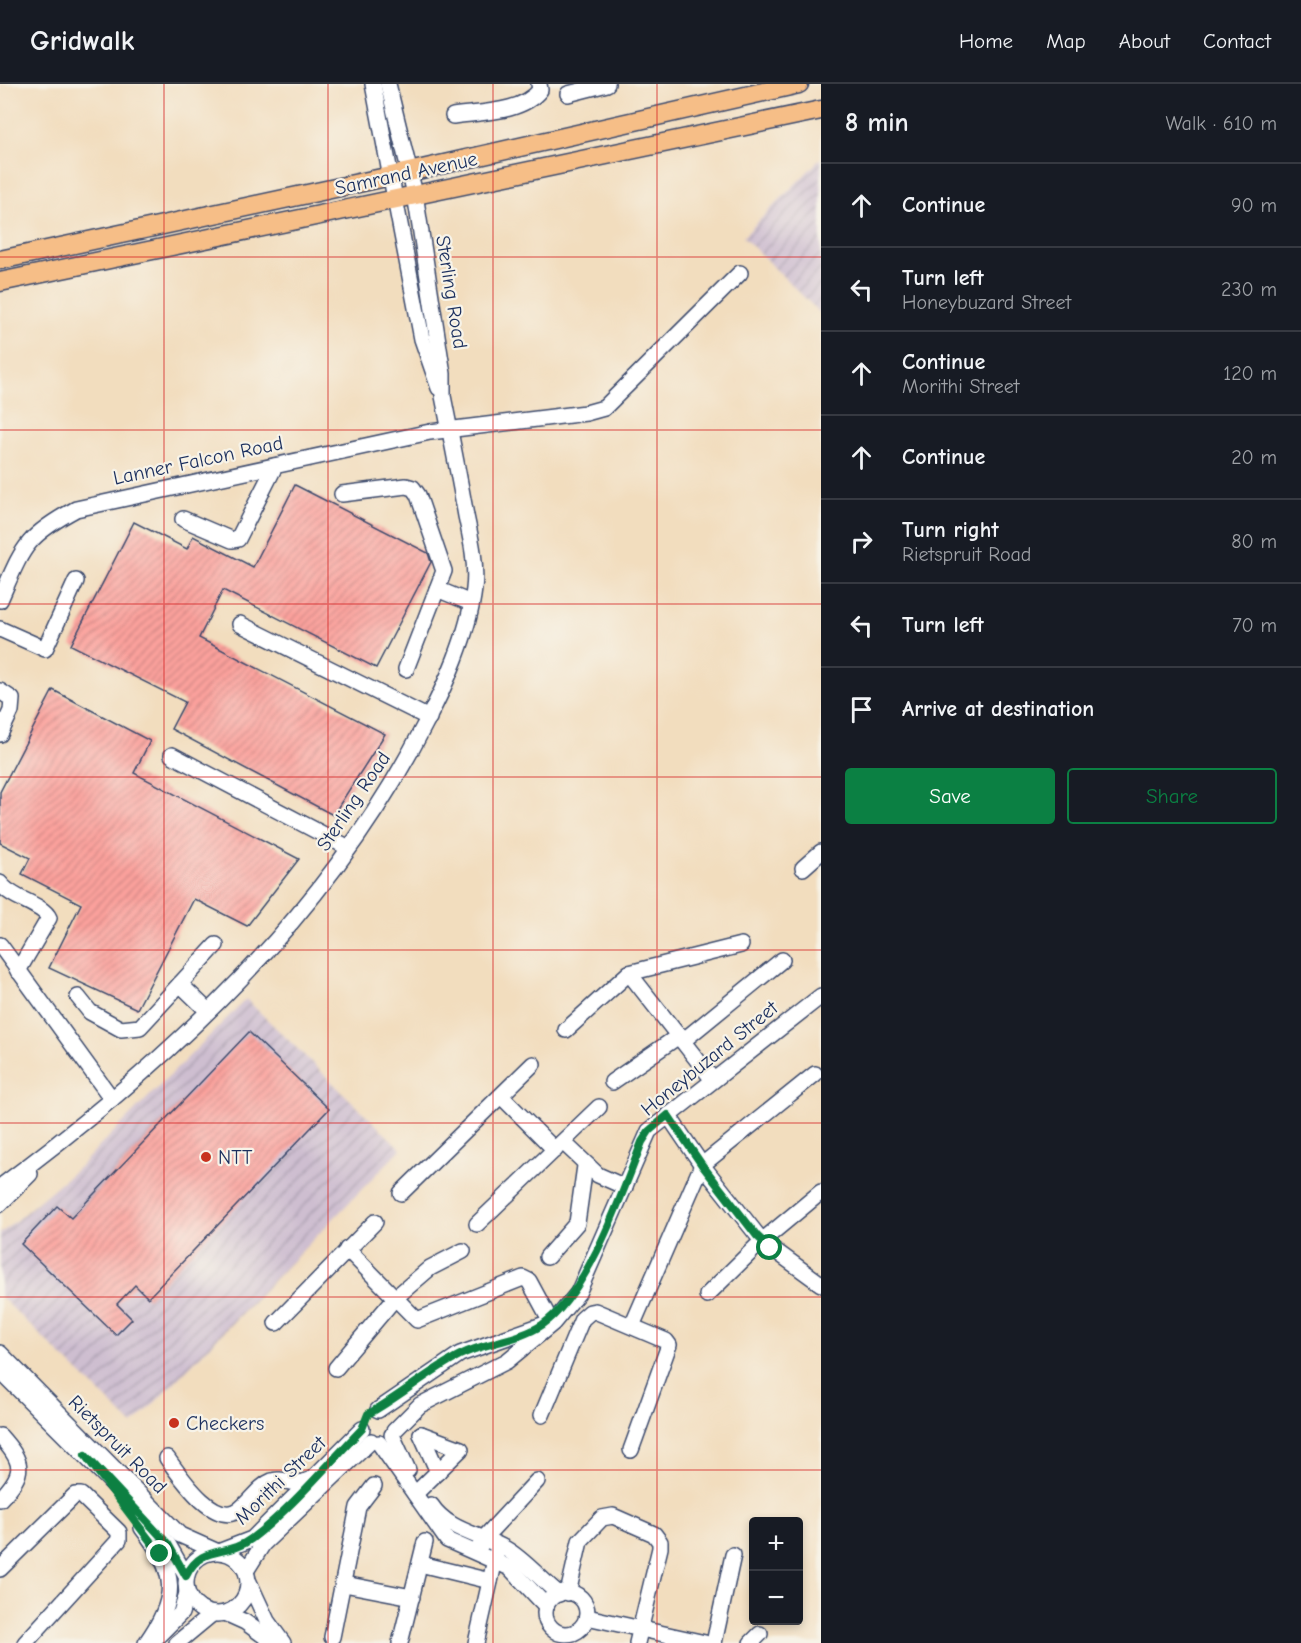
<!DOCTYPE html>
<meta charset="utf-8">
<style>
:root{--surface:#171b24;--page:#242831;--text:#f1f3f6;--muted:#9ea1a6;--line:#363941;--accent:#0b8043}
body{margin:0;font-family:"Comic Neue",sans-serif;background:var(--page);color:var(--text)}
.controls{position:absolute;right:18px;bottom:18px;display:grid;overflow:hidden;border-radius:6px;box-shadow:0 3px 9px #0003}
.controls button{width:54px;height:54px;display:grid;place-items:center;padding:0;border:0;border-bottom:2px solid var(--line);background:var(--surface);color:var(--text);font:30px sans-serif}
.stop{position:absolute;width:18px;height:18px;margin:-14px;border:4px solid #0b8043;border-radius:50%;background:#fff}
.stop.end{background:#0b8043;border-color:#fff;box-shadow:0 2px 6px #0008}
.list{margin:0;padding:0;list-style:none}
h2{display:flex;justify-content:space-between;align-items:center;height:78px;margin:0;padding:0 24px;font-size:26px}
h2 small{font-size:20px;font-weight:400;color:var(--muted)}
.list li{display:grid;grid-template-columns:39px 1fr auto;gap:18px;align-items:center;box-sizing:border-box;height:84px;padding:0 24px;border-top:2px solid var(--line)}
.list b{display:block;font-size:22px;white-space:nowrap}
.list p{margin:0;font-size:20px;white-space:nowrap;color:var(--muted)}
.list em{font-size:20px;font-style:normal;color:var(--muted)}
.actions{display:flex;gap:12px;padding:18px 24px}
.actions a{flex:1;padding:14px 0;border:2px solid var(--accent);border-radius:6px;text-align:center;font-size:21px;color:var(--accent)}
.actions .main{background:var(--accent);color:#fff}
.icon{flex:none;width:33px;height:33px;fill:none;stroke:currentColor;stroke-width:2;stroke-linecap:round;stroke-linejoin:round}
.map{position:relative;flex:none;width:821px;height:1559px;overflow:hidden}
header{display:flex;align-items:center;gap:36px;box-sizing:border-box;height:84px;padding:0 30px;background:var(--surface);border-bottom:2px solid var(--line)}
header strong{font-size:28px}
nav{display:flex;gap:33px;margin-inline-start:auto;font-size:21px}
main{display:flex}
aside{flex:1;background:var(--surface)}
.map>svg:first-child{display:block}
</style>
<header>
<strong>Gridwalk</strong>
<nav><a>Home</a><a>Map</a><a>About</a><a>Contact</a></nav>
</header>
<main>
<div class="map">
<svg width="821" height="1559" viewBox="0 0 821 1559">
<defs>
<pattern id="industrial-furrows" width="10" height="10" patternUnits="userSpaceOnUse" patternTransform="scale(1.5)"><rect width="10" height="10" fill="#cebed0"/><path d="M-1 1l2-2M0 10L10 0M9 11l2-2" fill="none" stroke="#a69bac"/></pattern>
<pattern id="building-hatch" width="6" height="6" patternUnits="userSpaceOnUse" patternTransform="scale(1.5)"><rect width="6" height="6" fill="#fca19c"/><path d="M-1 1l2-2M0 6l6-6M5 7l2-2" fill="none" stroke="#cb8482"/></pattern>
</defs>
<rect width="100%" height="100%" fill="#f7f3e8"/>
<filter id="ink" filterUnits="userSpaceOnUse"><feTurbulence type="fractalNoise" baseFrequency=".0167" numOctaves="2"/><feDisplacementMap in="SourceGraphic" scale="12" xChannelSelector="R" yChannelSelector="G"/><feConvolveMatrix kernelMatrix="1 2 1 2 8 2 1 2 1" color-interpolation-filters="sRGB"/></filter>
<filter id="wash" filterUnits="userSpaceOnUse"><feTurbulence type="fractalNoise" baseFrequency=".008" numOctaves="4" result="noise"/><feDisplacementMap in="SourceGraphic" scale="24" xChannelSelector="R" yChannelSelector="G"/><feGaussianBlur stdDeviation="1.35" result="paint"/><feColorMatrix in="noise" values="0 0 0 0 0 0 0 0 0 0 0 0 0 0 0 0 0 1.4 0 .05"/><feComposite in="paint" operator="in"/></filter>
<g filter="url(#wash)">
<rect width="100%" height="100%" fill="#f2ddbe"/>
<g fill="url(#industrial-furrows)">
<polygon points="821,74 821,230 743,153"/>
<polygon points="246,915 401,1065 133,1341 0,1212 0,1150 79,1083"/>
</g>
<g id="blocks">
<g fill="url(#building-hatch)">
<polygon points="295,401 428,469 431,478 376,584 223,506 199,554 385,650 333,731 171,645 185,618 71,561 134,438 187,465 193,452 253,483"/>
<polygon points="53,606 150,657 134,689 299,775 247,842 194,815 137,925 49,884 81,820 22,790 30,774 0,759 0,708"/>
<polygon points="249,948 329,1025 148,1214 135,1201 117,1220 132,1235 116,1251 21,1160 57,1122 71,1134"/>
</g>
</g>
</g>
<g filter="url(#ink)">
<use href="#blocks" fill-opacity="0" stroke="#3b496c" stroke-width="1.5"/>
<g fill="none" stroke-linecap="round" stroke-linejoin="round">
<defs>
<g id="minor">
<polyline points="373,0 422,255 439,304"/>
<polyline points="568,10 607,0"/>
<path d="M453 32C481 28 522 29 540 6L539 0"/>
<polyline points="342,410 406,402 413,404 418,411 444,487 406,585"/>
<polyline points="183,435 232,456 238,455 275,382"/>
<polyline points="437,505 471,519"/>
<path d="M0 516C23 464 24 453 76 425L430 348 586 329 604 324 740 189"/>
<polyline points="240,540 429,634"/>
<polyline points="0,545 45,565 76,497"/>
<polyline points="0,607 12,615 11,627 0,650"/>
<polyline points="172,671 349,764"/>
<polyline points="803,784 821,768"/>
<path d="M0 799C11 815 43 820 49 834L18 887"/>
<polyline points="0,861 112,1015"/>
<polyline points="629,889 741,861"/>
<polyline points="180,900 208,927"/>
<polyline points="78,913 90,928 121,945 140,943 216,861"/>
<polyline points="566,946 629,889 713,996"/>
<polyline points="684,956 782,876"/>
<polyline points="612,998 680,951"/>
<polyline points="501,1012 555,1066"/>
<polyline points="668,1031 702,1081 762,1157 821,1200"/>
<polyline points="563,1058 598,1091 625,1103"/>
<path d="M0 1103C168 979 328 830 424 642 445 603 469 549 474 505 477 481 471 455 466 432 459 392 451 352 443 312V290L415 110 388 0"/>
<polyline points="401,1109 533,980"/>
<polyline points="0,1120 30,1090"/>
<polyline points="477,1140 599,1023"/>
<polyline points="347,1165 417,1236 523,1194 529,1197 549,1234"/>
<polyline points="547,1173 577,1139 585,1082"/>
<polyline points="707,1211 762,1157 821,1108"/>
<polyline points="276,1239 375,1138"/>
<polyline points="632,1242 702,1081 815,990"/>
<polyline points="0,1269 180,1451 216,1467"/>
<polyline points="336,1284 395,1214 430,1184 463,1167"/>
<polyline points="0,1287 127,1414 168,1460 186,1492"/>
<polyline points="378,1326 460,1270 542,1241"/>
<polyline points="542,1331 582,1235 590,1228 595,1227 666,1257 669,1261 631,1366"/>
<polyline points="394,1347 420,1321 507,1277 553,1239 578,1209 649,1047 821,912"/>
<polyline points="421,1350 438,1388"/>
<polyline points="392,1351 408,1386"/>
<path d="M0 1352C24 1379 26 1388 0 1415"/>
<polyline points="379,1359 447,1456 510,1484 546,1522"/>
<path d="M167 1374C180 1392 215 1445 240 1425 251 1417 259 1402 272 1397 279 1394 287 1398 295 1399 301 1399 307 1397 313 1395"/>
<polyline points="415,1410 461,1365 421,1350"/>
<path d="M431 1421C448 1447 480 1450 506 1465 525 1476 541 1496 559 1510"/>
<path d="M142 1444C177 1489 179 1513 146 1559"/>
<polyline points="480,1462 483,1455 537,1397"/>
<polyline points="221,1467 252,1455 362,1345"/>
<circle cx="217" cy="1499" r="31"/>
<polyline points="420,1480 490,1497"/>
<polyline points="0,1485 75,1411 81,1411 119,1448 119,1456 25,1559"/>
<polyline points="246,1487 263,1460 371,1357"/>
<polyline points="249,1498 267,1537 283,1559"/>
<polyline points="344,1500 412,1513"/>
<circle cx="566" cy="1529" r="21"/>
<polyline points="568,1509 580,1457 602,1434 613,1432 654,1450 660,1458 660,1464 637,1559"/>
<polyline points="225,1529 245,1538 274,1559"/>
<polyline points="587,1533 705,1559"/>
<polyline points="157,1553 181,1529 187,1509"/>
<polyline points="332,1553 358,1423 374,1402"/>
<polyline points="177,1559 212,1530"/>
<polyline points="400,1559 425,1458"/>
<polyline points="476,1559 497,1467"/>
<polyline points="714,1559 733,1471"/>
<polyline points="751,1559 760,1550"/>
</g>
<g id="major">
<polyline points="0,176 391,92 799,0"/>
<polyline points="0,198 821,26"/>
</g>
</defs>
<use href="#minor" stroke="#3b496c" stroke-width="18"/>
<use href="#major" stroke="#3b496c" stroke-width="21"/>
<use href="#minor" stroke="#fff" stroke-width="15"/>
<use href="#major" stroke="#f6be87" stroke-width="18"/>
</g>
</g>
<g fill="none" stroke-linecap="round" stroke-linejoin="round" filter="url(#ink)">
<path stroke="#0b8043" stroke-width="8" d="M160 1470 85 1371 168 1460 186 1492C202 1459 226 1474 251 1455 290 1426 328 1380 362 1345L368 1330C401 1312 427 1288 460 1271 485 1258 518 1257 542 1241 588 1209 622 1110 642 1058L649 1047 668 1031 702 1081 757 1152 770 1164"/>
</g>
<path fill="none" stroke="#d62828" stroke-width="1.5" stroke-opacity="0.55" d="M164 0V1559M328 0V1559M493 0V1559M657 0V1559M0 173H821M0 346H821M0 520H821M0 693H821M0 866H821M0 1039H821M0 1213H821M0 1386H821"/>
<g fill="#c8321e" stroke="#f7f3e8" stroke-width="2">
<circle cx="206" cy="1073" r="6"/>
<circle cx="174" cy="1339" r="6"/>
</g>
<g text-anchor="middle" stroke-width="4.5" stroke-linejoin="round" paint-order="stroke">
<g font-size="20" fill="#1b2f5e" stroke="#f7f3e8">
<text transform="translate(406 89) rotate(-12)" y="7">Samrand Avenue</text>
<text transform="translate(452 208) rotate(81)" y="7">Sterling Road</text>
<text transform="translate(198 376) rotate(-12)" y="7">Lanner Falcon Road</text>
<text transform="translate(353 717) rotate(-56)" y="7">Sterling Road</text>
<text transform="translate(709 974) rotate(-39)" y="7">Honeybuzard Street</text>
<text transform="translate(118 1360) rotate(45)" y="7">Rietspruit Road</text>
<text transform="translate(280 1396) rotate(-44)" y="7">Morithi Street</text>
</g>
<g font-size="20" fill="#1b2f5e" stroke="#f7f3e8" text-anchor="start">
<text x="218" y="1080">NTT</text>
<text x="186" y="1346">Checkers</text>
</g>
</g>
</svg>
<div class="controls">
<button>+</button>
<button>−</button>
</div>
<div class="stop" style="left:770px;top:1164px"></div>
<div class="stop end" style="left:160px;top:1470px"></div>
</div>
<aside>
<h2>8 min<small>Walk · 610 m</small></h2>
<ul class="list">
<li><svg class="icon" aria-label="ahead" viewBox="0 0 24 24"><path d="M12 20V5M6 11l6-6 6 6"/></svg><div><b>Continue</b></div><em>90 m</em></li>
<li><svg class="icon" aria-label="left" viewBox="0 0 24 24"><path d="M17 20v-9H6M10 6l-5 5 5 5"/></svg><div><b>Turn left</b><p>Honeybuzard Street</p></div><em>230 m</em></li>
<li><svg class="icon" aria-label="ahead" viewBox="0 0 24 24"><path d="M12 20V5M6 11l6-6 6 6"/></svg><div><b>Continue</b><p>Morithi Street</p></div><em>120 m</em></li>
<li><svg class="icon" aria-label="ahead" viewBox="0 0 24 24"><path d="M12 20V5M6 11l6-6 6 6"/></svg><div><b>Continue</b></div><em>20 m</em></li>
<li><svg class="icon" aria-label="right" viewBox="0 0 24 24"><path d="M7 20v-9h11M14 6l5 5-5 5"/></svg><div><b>Turn right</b><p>Rietspruit Road</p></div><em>80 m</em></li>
<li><svg class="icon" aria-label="left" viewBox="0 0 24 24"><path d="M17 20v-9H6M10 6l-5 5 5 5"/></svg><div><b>Turn left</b></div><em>70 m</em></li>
<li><svg class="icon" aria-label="arrive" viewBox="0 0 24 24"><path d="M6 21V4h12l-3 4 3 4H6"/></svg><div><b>Arrive at destination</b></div></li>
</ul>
<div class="actions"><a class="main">Save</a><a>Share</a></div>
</aside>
</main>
